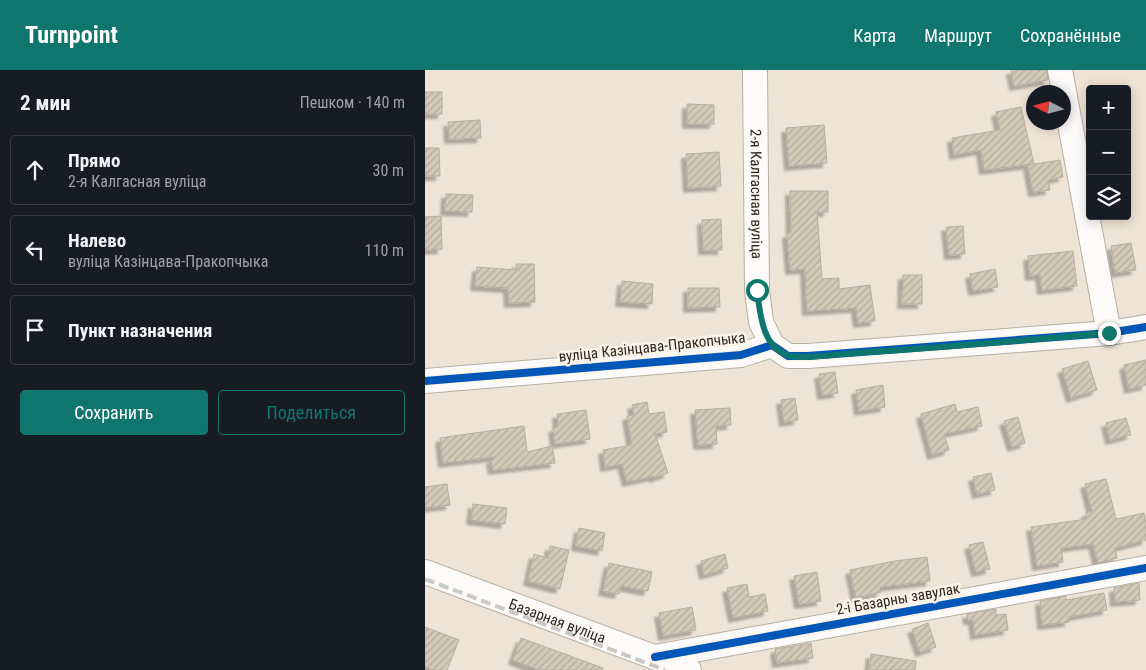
<!DOCTYPE html>
<html lang="ru">
<meta charset="utf-8">
<style>
:root{--surface:#171b24;--page:#20242c;--text:#f1f3f6;--muted:#9ea1a6;--line:#363941;--accent:#0f766e}
body{margin:0;font-family:"Roboto Condensed",sans-serif;background:var(--page);color:var(--text)}
.controls{position:absolute;right:15px;top:15px;display:grid;overflow:hidden;border-radius:5px;box-shadow:0 2px 12px #0003}
.controls button{width:45px;height:45px;display:grid;place-items:center;padding:0;border:0;border-bottom:1px solid var(--line);background:var(--surface);color:var(--text);font:25px sans-serif}
.compass{position:absolute;left:601px;top:15px;width:45px;height:45px;border-radius:50%;background:var(--surface);box-shadow:0 2px 12px #0003;rotate:276deg}
.stop{position:absolute;width:15px;height:15px;margin:-11px;border:4px solid #0f766e;border-radius:50%;background:#fff}
.stop.end{background:#0f766e;border-color:#fff;box-shadow:0 1px 5px #0008}
.list{margin:0;padding:0;list-style:none}
h2{display:flex;justify-content:space-between;align-items:center;height:65px;margin:0;padding:0 20px;font-size:21px}
h2 small{font-size:16px;font-weight:400;color:var(--muted)}
.list li{display:grid;grid-template-columns:32px 1fr auto;gap:15px;align-items:center;box-sizing:border-box;height:70px;margin:0 10px 10px;padding:0 10px;border:1px solid var(--line);border-radius:5px}
.list b{display:block;font-size:19px;white-space:nowrap}
.list p{margin:0;font-size:16px;white-space:nowrap;color:var(--muted)}
.list em{font-size:16px;font-style:normal;color:var(--muted)}
.actions{display:flex;gap:10px;padding:15px 20px}
.actions a{flex:1;padding:11px 0;border:1px solid var(--accent);border-radius:5px;text-align:center;font-size:18px;color:var(--accent)}
.actions .main{background:var(--accent);color:#fff}
.icon{flex:none;width:28px;height:28px;fill:none;stroke:currentColor;stroke-width:2;stroke-linecap:round;stroke-linejoin:round}
.map{position:relative;flex:none;width:721px;height:600px;overflow:hidden}
header{display:flex;align-items:center;gap:30px;box-sizing:border-box;height:70px;padding:0 25px;background:var(--accent);color:#fff}
header strong{font-size:24px}
nav{display:flex;gap:28px;margin-inline-start:auto;font-size:18px}
main{display:flex}
aside{flex:1;background:var(--surface)}
.map>svg:first-child{display:block}
</style>
<header>
<strong>Turnpoint</strong>
<nav><a>Карта</a><a>Маршрут</a><a>Сохранённые</a></nav>
</header>
<main>
<aside>
<h2>2 мин<small>Пешком · 140 m</small></h2>
<ul class="list">
<li><svg class="icon" aria-label="ahead" viewBox="0 0 24 24"><path d="M12 20V5M6 11l6-6 6 6"/></svg><div><b>Прямо</b><p>2-я Калгасная вуліца</p></div><em>30 m</em></li>
<li><svg class="icon" aria-label="left" viewBox="0 0 24 24"><path d="M17 20v-9H6M10 6l-5 5 5 5"/></svg><div><b>Налево</b><p>вуліца Казінцава-Пракопчыка</p></div><em>110 m</em></li>
<li><svg class="icon" aria-label="arrive" viewBox="0 0 24 24"><path d="M6 21V4h12l-3 4 3 4H6"/></svg><div><b>Пункт назначения</b></div></li>
</ul>
<div class="actions"><a class="main">Сохранить</a><a>Поделиться</a></div>
</aside>
<div class="map">
<svg width="721" height="600" viewBox="0 0 721 600">
<defs>
<pattern id="building-hatch" width="6" height="6" patternUnits="userSpaceOnUse" patternTransform="scale(1.25)"><rect width="6" height="6" fill="#d4c8b7"/><path d="M-1 1l2-2M0 6l6-6M5 7l2-2" fill="none" stroke="#b6ac9d"/></pattern>
<filter id="shadow"><feDropShadow dx="-4.5" dy="4.5" stdDeviation="1" flood-color="#0004"/></filter>
</defs>
<rect width="100%" height="100%" fill="#eee3d4"/>
<g fill="url(#building-hatch)" stroke="#b6aea2" filter="url(#shadow)">
<polygon points="586,0 622,0 623,10 589,16"/>
<rect x="0" y="22" width="17" height="22"/>
<polygon points="262,34 289,35 289,54 262,54"/>
<polygon points="596,37 609,94 559,100 556,80 529,85 527,68 575,60 571,42"/>
<polygon points="55,50 56,68 24,69 23,52"/>
<polygon points="399,55 402,93 364,96 361,58"/>
<polygon points="0,78 14,78 15,106 0,106"/>
<polygon points="294,82 296,116 263,118 261,84"/>
<polygon points="635,90 638,107 623,110 625,120 608,122 603,95"/>
<polygon points="365,121 403,121 403,142 392,142 397,209 414,208 414,219 445,215 450,251 433,253 431,238 382,241 380,199 365,200 362,164 366,163"/>
<polygon points="21,124 48,125 47,142 20,141"/>
<polygon points="16,146 17,179 0,180 0,147"/>
<polygon points="296,149 297,180 278,180 277,150"/>
<polygon points="538,156 540,184 524,185 521,157"/>
<polygon points="706,173 711,200 690,203 686,176"/>
<polygon points="648,181 652,216 617,220 615,205 605,206 603,186"/>
<polygon points="91,194 109,194 110,232 84,233 83,218 50,216 52,197 92,200"/>
<polygon points="570,199 573,217 548,221 545,204"/>
<polygon points="478,205 497,205 497,234 477,234"/>
<polygon points="197,211 228,214 227,234 195,232"/>
<polygon points="263,218 294,218 295,237 263,238"/>
<polygon points="721,290 721,315 704,319 699,295"/>
<polygon points="663,291 672,320 646,328 637,299"/>
<polygon points="410,302 413,323 397,325 394,304"/>
<polygon points="458,315 460,337 434,341 431,320"/>
<polygon points="370,328 373,350 359,352 356,330"/>
<polygon points="222,332 224,344 239,342 242,362 230,364 243,403 229,408 229,406 202,412 197,394 180,397 178,380 207,375 202,346 209,345 207,335"/>
<polygon points="530,334 532,342 553,337 557,356 519,364 524,380 507,385 496,344"/>
<polygon points="305,338 306,355 291,356 292,374 273,375 270,340"/>
<polygon points="161,340 165,369 130,374 128,358 133,357 132,344"/>
<polygon points="593,347 600,373 587,377 579,351"/>
<polygon points="701,348 706,365 685,370 681,353"/>
<polygon points="99,356 102,382 127,376 130,393 68,400 66,390 69,389 69,387 18,393 15,368"/>
<polygon points="566,403 570,420 552,424 548,407"/>
<polygon points="681,409 691,449 719,443 721,454 721,470 690,478 692,488 673,493 668,474 636,478 638,492 612,496 606,457 662,449 661,443 667,441 660,414"/>
<polygon points="22,414 25,435 0,438 0,417"/>
<polygon points="48,434 82,438 80,454 46,450"/>
<polygon points="154,458 180,463 177,481 151,476"/>
<polygon points="558,472 565,499 551,502 544,475"/>
<polygon points="125,476 144,480 135,519 103,511 109,484 123,488"/>
<polygon points="300,484 303,498 279,505 276,491"/>
<polygon points="502,487 505,511 455,517 456,522 431,528 425,500 470,491"/>
<polygon points="184,493 227,502 223,521 196,516 194,524 178,521"/>
<polygon points="392,502 396,531 374,534 369,506"/>
<polygon points="714,513 715,530 690,532 689,518"/>
<polygon points="322,514 324,527 340,524 343,541 308,548 302,518"/>
<polygon points="679,523 682,540 643,547 644,552 617,555 615,531 641,526 641,530"/>
<polygon points="267,537 271,560 238,566 234,543"/>
<polygon points="571,539 571,545 581,544 583,560 550,565 548,550 543,550 542,544"/>
<polygon points="503,553 511,577 495,582 487,559"/>
<polygon points="0,557 34,570 22,600 8,600 0,597"/>
<polygon points="96,568 178,598 177,600 114,600 88,590"/>
<polygon points="386,573 388,588 352,593 350,579"/>
<polygon points="446,584 491,591 490,600 444,600"/>
</g>
<g fill="none" stroke-linecap="round" stroke-linejoin="round">
<defs>
<g id="minor">
<path id="s1" d="M330 0 332 220 336 252 347 275"/>
<polyline points="635,0 684,263"/>
<polyline points="347,275 363,286 383,286 684,263 721,257"/>
<polyline points="0,311 316,285 347,275"/>
<path id="s2" d="M0 502 264 600"/>
<polyline points="230,587 721,498"/>
</g>
</defs>
<use href="#minor" stroke="#b8afa3" stroke-width="26"/>
<use href="#minor" stroke="#fcfbf9" stroke-width="24"/>
<polyline stroke="#cbc9c5" stroke-width="4" stroke-dasharray="10 5" stroke-linecap="butt" points="0,509 240,600"/>
<defs>
<g id="cycleway">
<polyline points="0,311 316,285 347,275 363,286 383,286 684,263 721,257"/>
<polyline points="230,587 721,498"/>
</g>
</defs>
<use href="#cycleway" stroke="#fcf3e8" stroke-width="11"/>
<use href="#cycleway" stroke="#0057b8" stroke-width="8"/>
</g>
<g fill="none" stroke-linecap="round" stroke-linejoin="round">
<path stroke="#0f766e" stroke-width="6" d="M332 220C335 243 337 276 362 285 373 290 416 284 430 283 515 278 600 270 684 263"/>
</g>
<g text-anchor="middle" stroke-width="5" stroke-linejoin="round" paint-order="stroke">
<g font-size="15" fill="#2e261c" stroke="#fcf3e8">
<text dy="5" stroke="none"><textPath href="#s1" startOffset="124">2-я Калгасная вуліца</textPath></text>
<text transform="translate(227 277) rotate(-6)" y="5">вуліца Казінцава-Пракопчыка</text>
<text transform="translate(473 529) rotate(-10)" y="5">2-і Базарны завулак</text>
<text dy="5" stroke="none"><textPath href="#s2" startOffset="141">Базарная вуліца</textPath></text>
</g>
</g>
</svg>
<div class="controls">
<button>+</button>
<button>−</button>
<button><svg class="icon" aria-label="layers" viewBox="0 0 24 24"><path d="M12 4l9 5-9 5-9-5zM3 14l9 5 9-5"/></svg></button>
</div>
<svg class="compass" viewBox="-18 -18 36 36"><path d="M0-13l5 13h-10z" fill="#e53935"/><path d="M0 13l5-13h-10z" fill="#9ea1a6"/></svg>
<div class="stop" style="left:332px;top:220px"></div>
<div class="stop end" style="left:684px;top:263px"></div>
</div>
</main>
